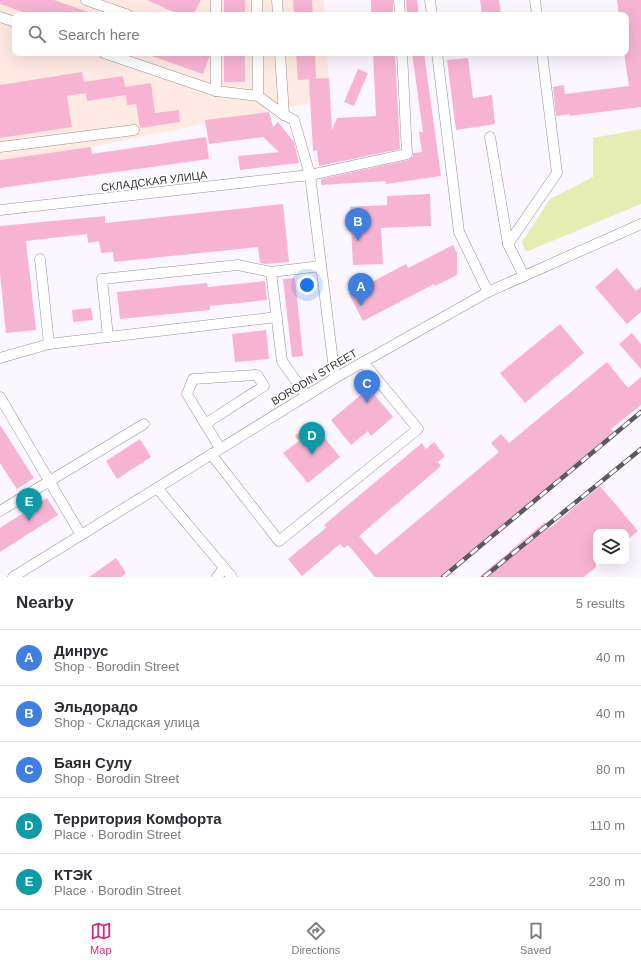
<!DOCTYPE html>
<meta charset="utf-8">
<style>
:root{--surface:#fff;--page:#f2f2f3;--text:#2b2b33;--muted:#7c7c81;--line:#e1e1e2;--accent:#db2777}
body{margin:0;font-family:Helvetica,sans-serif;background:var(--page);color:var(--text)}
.controls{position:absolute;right:12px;bottom:12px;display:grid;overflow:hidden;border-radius:8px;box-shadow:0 4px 16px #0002}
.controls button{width:36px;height:36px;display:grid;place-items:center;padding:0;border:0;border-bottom:1px solid var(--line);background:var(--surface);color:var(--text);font:20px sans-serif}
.you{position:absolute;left:307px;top:285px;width:14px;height:14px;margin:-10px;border:3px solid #fff;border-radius:50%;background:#1a73e8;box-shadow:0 0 0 6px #1a73e833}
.badge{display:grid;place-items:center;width:26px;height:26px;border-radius:50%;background:var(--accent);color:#fff;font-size:13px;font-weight:700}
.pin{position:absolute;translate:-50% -33px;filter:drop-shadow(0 1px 2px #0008)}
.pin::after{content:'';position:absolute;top:21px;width:14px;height:12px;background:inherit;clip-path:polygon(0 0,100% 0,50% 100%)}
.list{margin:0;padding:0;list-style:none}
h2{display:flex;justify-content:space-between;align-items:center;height:52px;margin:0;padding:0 16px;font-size:17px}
h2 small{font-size:13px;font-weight:400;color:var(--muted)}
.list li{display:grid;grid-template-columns:26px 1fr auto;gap:12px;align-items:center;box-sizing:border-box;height:56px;padding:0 16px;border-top:1px solid var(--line)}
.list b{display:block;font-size:15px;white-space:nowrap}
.list p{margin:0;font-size:13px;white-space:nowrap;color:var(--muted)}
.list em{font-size:13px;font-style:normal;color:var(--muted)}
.icon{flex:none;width:22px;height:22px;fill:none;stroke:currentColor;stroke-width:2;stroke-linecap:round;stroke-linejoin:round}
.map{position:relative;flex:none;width:641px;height:577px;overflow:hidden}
.search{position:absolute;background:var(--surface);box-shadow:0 4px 16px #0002;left:12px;right:12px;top:12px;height:44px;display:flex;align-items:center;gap:10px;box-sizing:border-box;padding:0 14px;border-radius:8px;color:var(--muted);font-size:15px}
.sheet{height:332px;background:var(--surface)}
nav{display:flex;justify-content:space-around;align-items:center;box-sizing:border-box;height:56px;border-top:1px solid var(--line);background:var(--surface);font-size:11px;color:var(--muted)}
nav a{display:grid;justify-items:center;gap:2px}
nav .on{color:var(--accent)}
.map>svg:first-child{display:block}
</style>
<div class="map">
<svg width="641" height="577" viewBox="0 0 641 577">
<rect width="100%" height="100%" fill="#fcf6ff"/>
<polygon fill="#feeae3" points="0,0 324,0 325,15 15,15 15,53 327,53 330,99 0,165"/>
<polygon fill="#e5edb3" points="641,129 641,204 526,252 522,242 550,199 593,177 593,138"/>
<g fill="#f7b4d2">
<polygon points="0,0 54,0 94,14 93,15 31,15 0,4"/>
<polygon points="147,0 201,0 193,15 180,15"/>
<rect x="224" y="0" width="21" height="15"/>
<polygon points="293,0 312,0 313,15 294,15"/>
<rect x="371" y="0" width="22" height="15"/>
<polygon points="406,0 417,0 419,15 407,15"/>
<polygon points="480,0 499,0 501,15 482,15"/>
<polygon points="617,0 641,0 641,107 570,116 570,114 556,116 553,87 564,85 565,94 629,86 624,53 626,53 626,15 619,15"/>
<polygon points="146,53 210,53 210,55 203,74 146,54"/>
<rect x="224" y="53" width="21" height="29"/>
<polygon points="296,53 315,53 316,79 298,80"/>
<polygon points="373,53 395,53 400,149 319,166 317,150 313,151 309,79 329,78 332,130 337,118 376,116"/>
<polygon points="412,53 424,53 441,176 386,184 386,181 321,185 321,179 408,160 413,157 413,153 422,152 419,132 423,132"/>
<polygon points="468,58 473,98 492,95 495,124 456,130 447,60"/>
<polygon points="358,69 368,73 354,106 344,102"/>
<polygon points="82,72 84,82 123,76 125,87 151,83 155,113 179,110 180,122 140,128 136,104 127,105 126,95 87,101 86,93 67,96 72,127 0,138 0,85"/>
<polygon points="269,112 273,127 278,122 294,142 299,163 240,170 238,156 279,152 263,137 209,144 205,120"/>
<polygon points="206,137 209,159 0,188 0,160 91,147 92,154"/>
<polygon points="430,194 431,226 381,228 383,264 353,265 350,207 387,205 387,196"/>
<polygon points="283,204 289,262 266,264 260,263 258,247 114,262 113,252 101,253 99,241 88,243 87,234 26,241 36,330 6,333 0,274 0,226 105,216 105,223"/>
<polygon points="453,245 457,253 457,275 435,286 434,284 363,321 349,294 406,264 408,268"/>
<polygon points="617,268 636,291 641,287 641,312 627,324 595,287"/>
<polygon points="295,278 303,356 292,357 283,279"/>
<polygon points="265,281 267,300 210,306 210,310 120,319 117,292 207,283 208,287"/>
<polygon points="91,308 93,320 73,322 72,310"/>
<polygon points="560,324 584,353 525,403 500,373"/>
<polygon points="266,330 269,359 235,362 232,334"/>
<polygon points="632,333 641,344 641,369 619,344"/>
<polygon points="607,362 628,388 641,377 641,405 611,429 617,435 447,577 375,577 348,545 344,548 340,544 302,576 288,559 327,527 324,525 422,443 426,449 434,442 445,456 438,462 441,466 359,536 376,555 499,452 491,443 501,434 509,443"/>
<polygon points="369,388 393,417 371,436 368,431 351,445 331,420"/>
<polygon points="312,422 340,457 308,483 283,453 299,441 295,436"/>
<polygon points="0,425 34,478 17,489 0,463"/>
<polygon points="140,439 151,457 117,479 106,461"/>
<polygon points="600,486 638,531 626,541 626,532 596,532 596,567 584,577 479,577 545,522 550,528"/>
<polygon points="47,498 58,515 0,552 0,528"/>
<polygon points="116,558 126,573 121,577 89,577"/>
</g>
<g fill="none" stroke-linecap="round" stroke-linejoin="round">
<defs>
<g id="minor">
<polyline points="86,0 128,15"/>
<polyline points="257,0 257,15"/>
<polyline points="277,0 278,15"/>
<polyline points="399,0 400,15"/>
<polyline points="430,0 432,15"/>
<polyline points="535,0 537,15"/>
<polyline points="216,15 216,0"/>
<polyline points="0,17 15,22"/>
<polyline points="104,53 216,91 258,96 284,115 294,120 310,175 335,378"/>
<polyline points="258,53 258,96"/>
<polyline points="280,53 284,115"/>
<polyline points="437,53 459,232 488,292"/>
<polyline points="216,91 216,53"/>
<polyline points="490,137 508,244 524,276"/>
<polyline points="0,147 134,130"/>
<polyline points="0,210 310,175 407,154 402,53"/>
<polyline points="508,244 557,173 542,53"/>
<polyline points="40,259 49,344"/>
<polyline points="271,272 282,361 306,395"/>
<polyline points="108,337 102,279 238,265 271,272 321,266"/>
<polyline points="0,358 49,344 277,317"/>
<polyline points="0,397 81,535"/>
<polyline points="205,424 264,386 257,375 193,379 187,394 220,448"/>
<polyline points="211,454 279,541 418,429 363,362"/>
<polyline points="157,488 232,577"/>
<polyline points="0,511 144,424"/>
<polyline points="13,577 335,378 488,292 641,224"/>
<polyline points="217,577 224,568"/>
</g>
</defs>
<use href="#minor" stroke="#979199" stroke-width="11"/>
<use href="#minor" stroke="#fff" stroke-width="10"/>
<defs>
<g id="rail">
<polyline points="443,577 641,412"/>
<polyline points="484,577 641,449"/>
</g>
</defs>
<use href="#rail" stroke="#5c595d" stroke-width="4.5"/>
<use href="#rail" stroke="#fff" stroke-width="3" stroke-dasharray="9" stroke-linecap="butt"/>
</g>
<g text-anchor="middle" stroke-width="3.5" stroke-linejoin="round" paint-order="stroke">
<g font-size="11" fill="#353336" stroke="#fff">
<text transform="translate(154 181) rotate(-7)" y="4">СКЛАДСКАЯ УЛИЦА</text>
<text transform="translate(314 377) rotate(-31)" y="4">BORODIN STREET</text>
</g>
</g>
</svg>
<div class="controls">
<button><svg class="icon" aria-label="layers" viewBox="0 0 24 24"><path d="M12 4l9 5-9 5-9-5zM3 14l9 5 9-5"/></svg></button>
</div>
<div class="you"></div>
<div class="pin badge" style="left:361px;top:306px;background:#3f7fe0">A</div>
<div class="pin badge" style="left:358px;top:241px;background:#3f7fe0">B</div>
<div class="pin badge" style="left:367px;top:403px;background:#3f7fe0">C</div>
<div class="pin badge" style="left:312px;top:455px;background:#0f9aa8">D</div>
<div class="pin badge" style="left:29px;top:521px;background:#0f9aa8">E</div>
<div class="search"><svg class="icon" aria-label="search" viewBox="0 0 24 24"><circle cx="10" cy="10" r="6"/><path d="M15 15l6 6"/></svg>Search here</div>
</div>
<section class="sheet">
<h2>Nearby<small>5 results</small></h2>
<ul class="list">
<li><span class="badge" style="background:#3f7fe0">A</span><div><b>Динрус</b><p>Shop · Borodin Street</p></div><em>40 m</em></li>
<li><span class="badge" style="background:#3f7fe0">B</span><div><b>Эльдорадо</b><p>Shop · Складская улица</p></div><em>40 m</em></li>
<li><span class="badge" style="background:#3f7fe0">C</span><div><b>Баян Сулу</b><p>Shop · Borodin Street</p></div><em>80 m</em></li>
<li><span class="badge" style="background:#0f9aa8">D</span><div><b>Территория Комфорта</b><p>Place · Borodin Street</p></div><em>110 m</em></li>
<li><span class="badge" style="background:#0f9aa8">E</span><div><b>КТЭК</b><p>Place · Borodin Street</p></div><em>230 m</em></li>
</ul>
</section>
<nav>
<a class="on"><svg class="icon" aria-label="map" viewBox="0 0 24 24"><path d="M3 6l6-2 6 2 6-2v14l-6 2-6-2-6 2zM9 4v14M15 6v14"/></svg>Map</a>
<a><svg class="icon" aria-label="directions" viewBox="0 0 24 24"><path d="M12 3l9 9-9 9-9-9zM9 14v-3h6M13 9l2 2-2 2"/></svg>Directions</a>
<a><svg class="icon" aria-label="saved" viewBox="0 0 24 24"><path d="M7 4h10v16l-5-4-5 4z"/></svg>Saved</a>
</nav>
